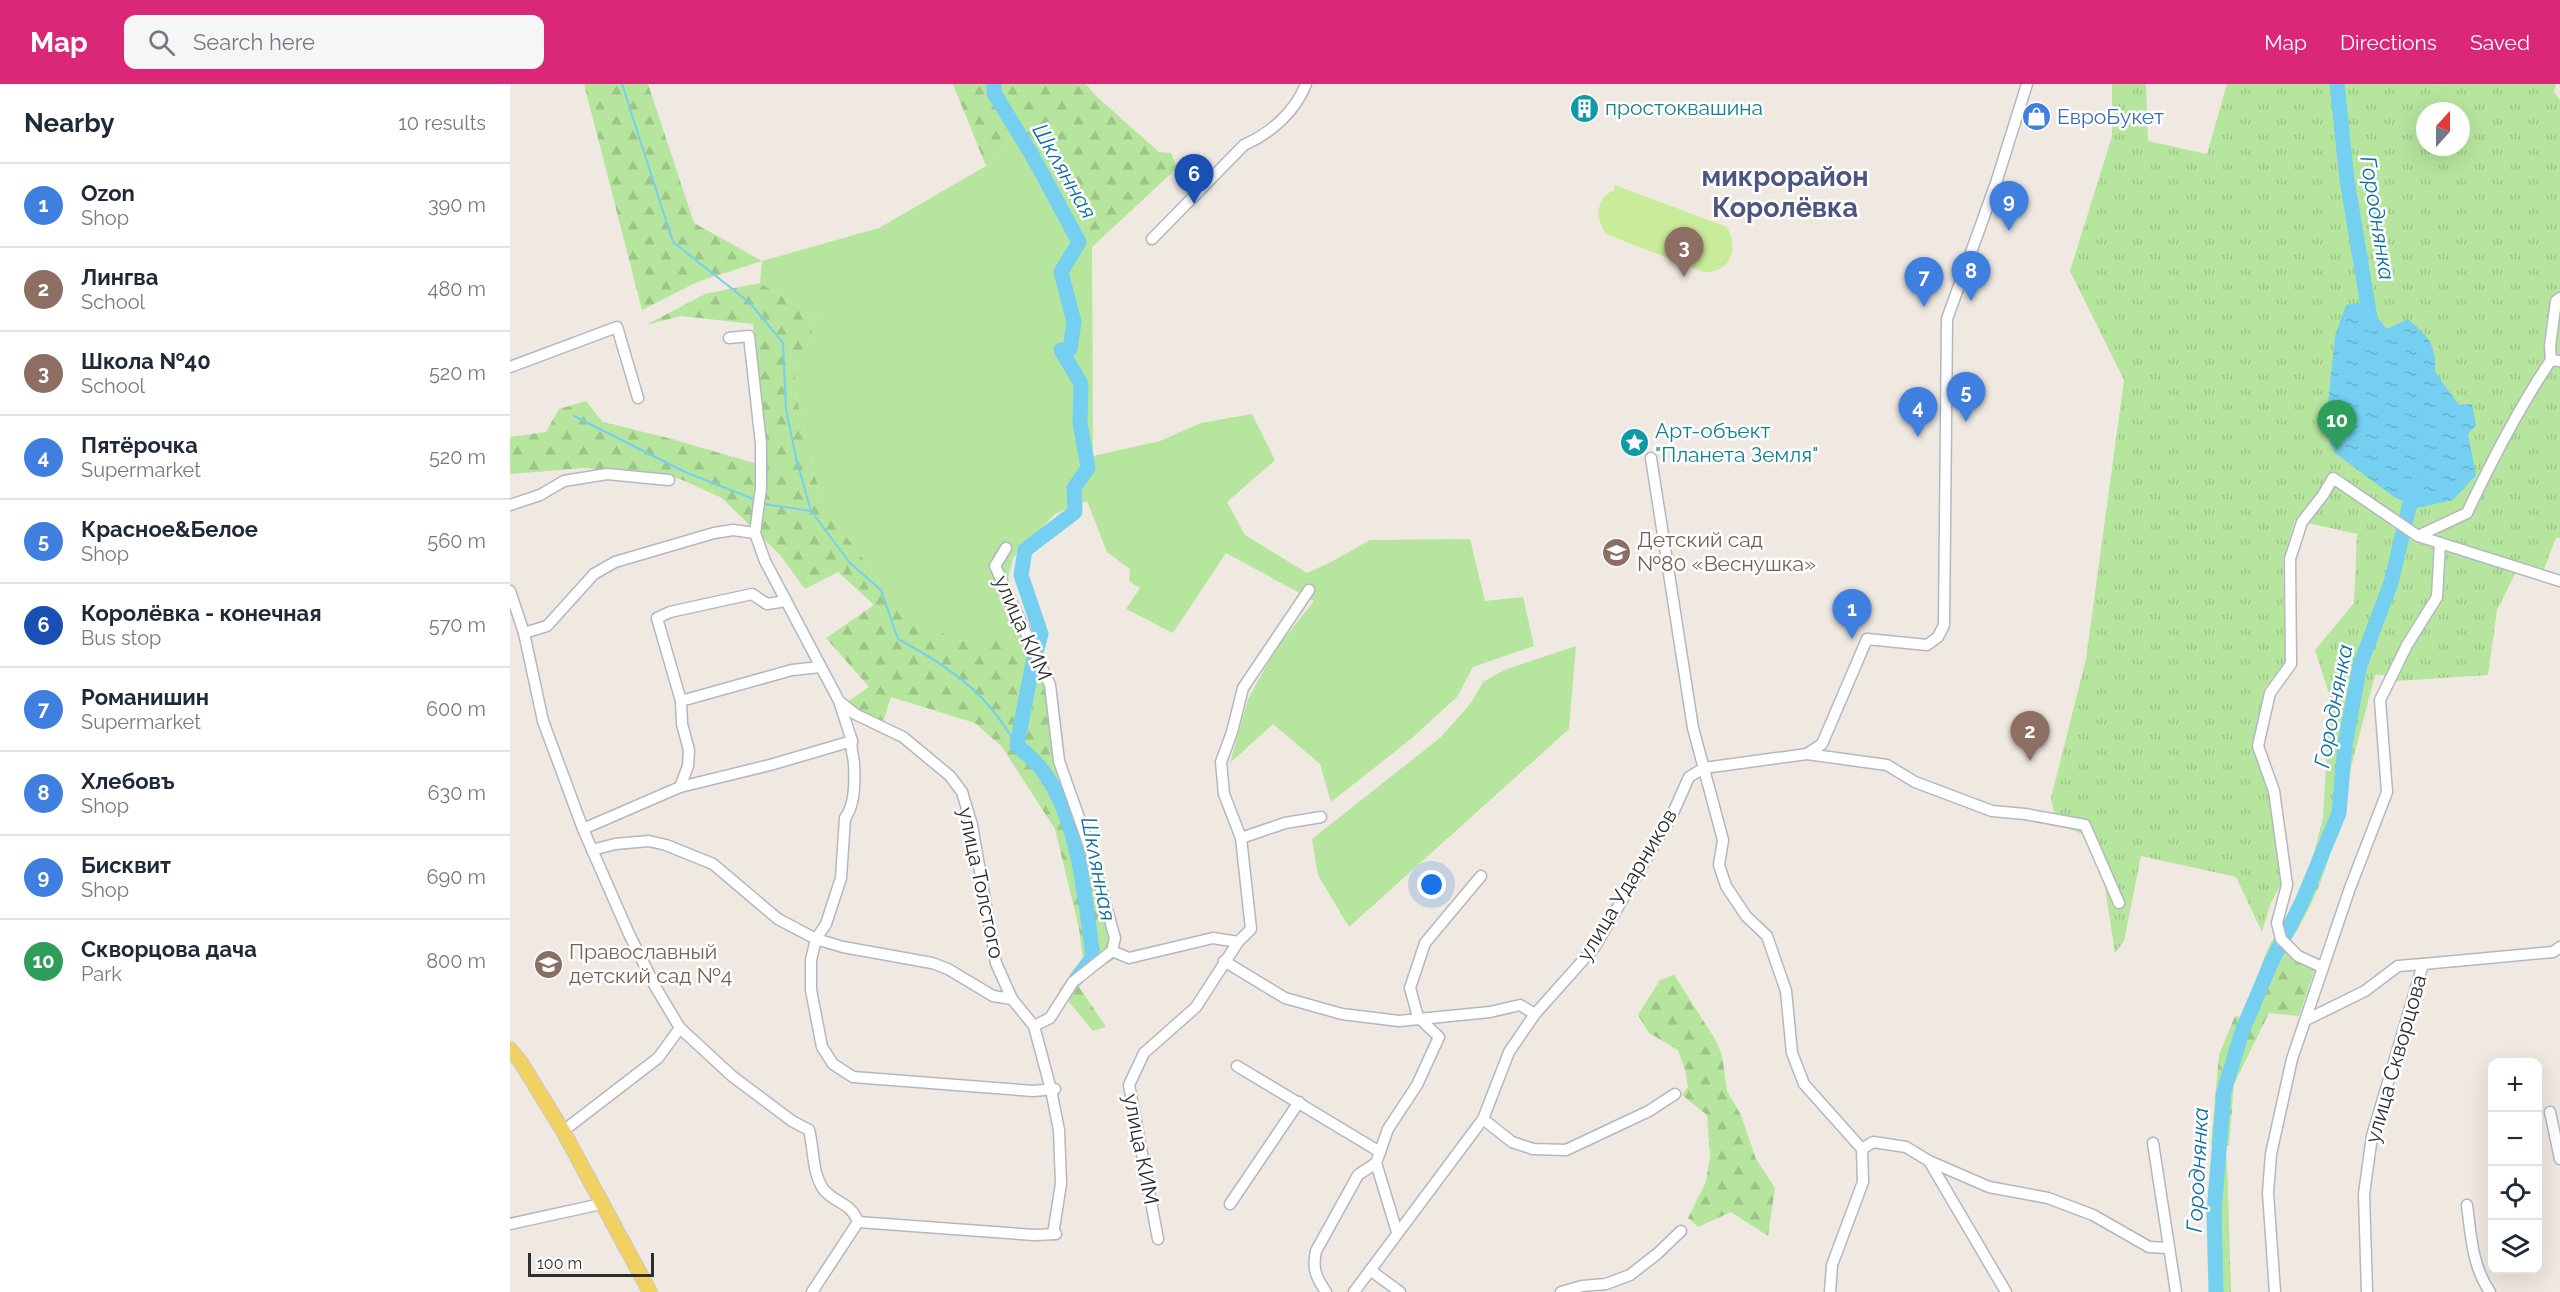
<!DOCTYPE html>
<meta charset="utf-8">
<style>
:root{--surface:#fff;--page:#f6f6f7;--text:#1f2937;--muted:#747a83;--line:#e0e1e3;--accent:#db2777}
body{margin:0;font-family:Raleway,sans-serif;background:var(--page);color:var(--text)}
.controls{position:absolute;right:18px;bottom:18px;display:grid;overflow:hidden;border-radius:12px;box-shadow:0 6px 24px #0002}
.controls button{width:54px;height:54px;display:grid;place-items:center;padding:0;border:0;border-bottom:2px solid var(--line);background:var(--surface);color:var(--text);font:30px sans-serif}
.compass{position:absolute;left:1906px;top:18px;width:54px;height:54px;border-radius:50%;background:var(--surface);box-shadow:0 6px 24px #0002;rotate:21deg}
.scale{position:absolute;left:18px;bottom:15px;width:126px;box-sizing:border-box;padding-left:6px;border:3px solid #2e2e2e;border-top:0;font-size:16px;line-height:21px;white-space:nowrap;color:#2e2e2e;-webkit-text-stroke:4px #fff;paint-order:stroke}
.you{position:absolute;left:922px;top:801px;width:21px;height:21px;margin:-15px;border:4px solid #fff;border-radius:50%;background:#1a73e8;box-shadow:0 0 0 9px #1a73e833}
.badge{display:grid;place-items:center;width:39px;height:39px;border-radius:50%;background:var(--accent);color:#fff;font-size:20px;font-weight:700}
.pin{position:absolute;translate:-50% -50px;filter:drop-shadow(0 2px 3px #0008)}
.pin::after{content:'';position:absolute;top:32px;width:21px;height:18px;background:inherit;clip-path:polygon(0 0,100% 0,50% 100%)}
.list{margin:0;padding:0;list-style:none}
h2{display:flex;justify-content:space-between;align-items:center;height:78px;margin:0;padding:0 24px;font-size:26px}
h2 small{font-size:20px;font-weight:400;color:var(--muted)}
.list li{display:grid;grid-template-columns:39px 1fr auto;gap:18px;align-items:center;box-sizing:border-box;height:84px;padding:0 24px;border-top:2px solid var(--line)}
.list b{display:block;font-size:22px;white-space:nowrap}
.list p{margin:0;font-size:20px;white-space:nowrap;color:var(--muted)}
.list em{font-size:20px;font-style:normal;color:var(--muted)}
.icon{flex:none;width:33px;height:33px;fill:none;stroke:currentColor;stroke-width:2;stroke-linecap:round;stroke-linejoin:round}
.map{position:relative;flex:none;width:2050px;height:1208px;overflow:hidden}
header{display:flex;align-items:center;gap:36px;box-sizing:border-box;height:84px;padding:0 30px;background:var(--accent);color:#fff}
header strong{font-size:28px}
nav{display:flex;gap:33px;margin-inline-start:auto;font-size:21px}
.search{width:420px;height:54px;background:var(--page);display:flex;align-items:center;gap:15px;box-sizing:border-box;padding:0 21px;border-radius:12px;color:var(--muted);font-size:22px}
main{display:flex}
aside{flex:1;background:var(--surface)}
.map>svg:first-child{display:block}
</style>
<header>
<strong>Map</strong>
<div class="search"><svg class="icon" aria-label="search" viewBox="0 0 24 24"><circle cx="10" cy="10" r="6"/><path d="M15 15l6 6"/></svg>Search here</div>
<nav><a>Map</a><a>Directions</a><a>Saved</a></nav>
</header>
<main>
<aside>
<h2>Nearby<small>10 results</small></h2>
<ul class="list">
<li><span class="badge" style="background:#3f7fe0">1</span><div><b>Ozon</b><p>Shop</p></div><em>390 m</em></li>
<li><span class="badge" style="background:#8d6e63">2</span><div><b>Лингва</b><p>School</p></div><em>480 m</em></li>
<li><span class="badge" style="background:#8d6e63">3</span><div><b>Школа №40</b><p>School</p></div><em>520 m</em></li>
<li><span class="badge" style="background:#3f7fe0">4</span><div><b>Пятёрочка</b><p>Supermarket</p></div><em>520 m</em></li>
<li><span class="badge" style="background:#3f7fe0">5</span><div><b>Красное&amp;Белое</b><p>Shop</p></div><em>560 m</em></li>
<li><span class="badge" style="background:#1a4fb4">6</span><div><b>Королёвка - конечная</b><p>Bus stop</p></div><em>570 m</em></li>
<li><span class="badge" style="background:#3f7fe0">7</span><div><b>Романишин</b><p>Supermarket</p></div><em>600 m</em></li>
<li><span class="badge" style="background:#3f7fe0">8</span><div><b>Хлебовъ</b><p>Shop</p></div><em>630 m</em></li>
<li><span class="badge" style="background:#3f7fe0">9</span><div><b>Бисквит</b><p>Shop</p></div><em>690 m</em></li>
<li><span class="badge" style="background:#2e9e5b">10</span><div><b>Скворцова дача</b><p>Park</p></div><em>800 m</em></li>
</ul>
</aside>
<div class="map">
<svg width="2050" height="1208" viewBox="0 0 2050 1208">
<defs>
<pattern id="forest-firs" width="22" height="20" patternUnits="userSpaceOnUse" patternTransform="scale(1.5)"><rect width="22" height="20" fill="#b6e59e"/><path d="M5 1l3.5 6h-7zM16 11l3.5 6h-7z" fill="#9dc588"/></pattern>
<pattern id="park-tufts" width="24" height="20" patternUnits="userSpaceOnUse" patternTransform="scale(1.5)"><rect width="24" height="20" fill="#b6e59e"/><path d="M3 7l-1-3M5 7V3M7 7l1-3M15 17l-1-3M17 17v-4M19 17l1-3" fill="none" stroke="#9dc588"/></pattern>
<pattern id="water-ripples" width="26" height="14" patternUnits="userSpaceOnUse" patternTransform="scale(1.5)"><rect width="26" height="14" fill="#75cff0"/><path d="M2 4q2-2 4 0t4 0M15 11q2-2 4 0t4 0" fill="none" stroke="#66b2ce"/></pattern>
</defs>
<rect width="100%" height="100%" fill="#efe9e1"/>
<g fill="#b6e59e">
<polygon points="519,50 573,116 582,163 583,372 650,357 691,339 742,330 765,376 717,418 735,451 797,489 821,478 860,456 960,455 975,517 1013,513 1024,562 963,583 947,613 902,654 821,718 810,680 763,640 720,679 738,615 765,566 804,517 716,469 663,549 616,525 630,504 619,497 620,485 597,468 577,417 545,430 503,474 496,503 528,569 493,548 452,557 398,535 312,420 283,299 307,234 250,199 252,177 369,144 476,82"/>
<polygon points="1066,562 1059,645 839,843 808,791 802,755 931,653 961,619 973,598 994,586"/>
</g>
<g fill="url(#forest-firs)">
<polygon points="74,0 138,0 184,139 252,177 187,198 132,226"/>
<polygon points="443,0 576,0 586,12 649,68 661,69 667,84 582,163 573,116 519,50 476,82"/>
<polygon points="250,199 307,234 283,299 312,420 398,535 452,557 493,548 528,569 548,659 600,861 605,874 567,900 596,943 583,947 549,906 573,875 569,844 545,745 492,663 465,639 381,613 373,638 334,620 359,603 316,554 364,521 328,488 295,505 270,471 212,414 168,394 74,384 0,390 0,353 36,348 49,325 76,317 93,338 162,355 257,383 252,314 243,240 171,232 136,241 195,210"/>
<path d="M1813 734 1825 745C1822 777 1796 840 1774 864L1805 885 1789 932 1759 929 1724 1000 1719 1062 1701 1061 1709 971 1725 932 1731 933C1744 910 1749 884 1760 860 1763 853 1770 849 1774 842 1793 811 1804 770 1813 734Z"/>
<polygon points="1164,891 1205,955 1212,971 1217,1007 1231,1031 1246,1075 1265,1104 1258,1152 1221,1128 1188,1143 1178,1134 1196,1098 1200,1073 1197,1031 1172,1011 1178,1003 1175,986 1168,966 1139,949 1128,931 1150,896"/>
<polygon points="1701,1071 1717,1075 1721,1208 1703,1208"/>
</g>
<path fill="url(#park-tufts)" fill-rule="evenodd" d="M1602 0H1636L1638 57 1697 70 1717 0H2046L2044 8 2050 16V454H2046L2034 485 2011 478 1987 526 1978 591 1887 597 1874 591H1865L1825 745 1813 734 1820 613 1805 566 1844 519 1847 450 1785 436 1773 476 1776 577 1755 604 1742 661 1758 709 1771 800 1760 821 1752 848 1726 793 1631 772 1614 857 1605 869 1588 758 1546 738 1541 714 1576 575 1614 296 1560 187 1602 52ZM1915 27H1951V63H1915Z"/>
<path fill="#c9ec9a" d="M1105 101 1217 143C1229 165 1221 189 1194 188L1096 150C1085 134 1085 115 1104 106Z"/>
<path fill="url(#water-ripples)" d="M1855 218 1877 245 1898 235C1918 253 1927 260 1925 288L1949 321 1962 320 1966 341 1958 350 1966 391 1943 416 1907 424 1884 413 1825 369 1815 349 1825 252 1836 221Z"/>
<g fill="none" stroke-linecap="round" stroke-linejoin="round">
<g stroke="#75cff0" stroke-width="2">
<path d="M112 0 163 158 240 219 273 259 276 325 286 374 301 427 340 479 371 506 388 555C420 572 456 594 479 622 490 634 498 648 507 661"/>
<polyline points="64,332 175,388 246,416"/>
<polyline points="254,420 301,427"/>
</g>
<g stroke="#75cff0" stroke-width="15">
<path d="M484 0V9L522 71 569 158 551 188 564 238 560 265 551 266 571 300 570 339 578 384 564 404 565 428 515 466 511 491 531 550 522 583 507 661C515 669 526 677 533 687 569 737 575 813 583 873L566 895"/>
<polyline points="1827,0 1837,96 1861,240"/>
<polyline points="1706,1208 1704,1128 1714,1007 1733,945 1761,879 1792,818 1829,729 1835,661 1850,581 1881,499 1904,402"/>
</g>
<defs>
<g id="minor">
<path d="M642 155 734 61C761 49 785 28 796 0"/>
<polyline points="219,254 239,252 251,360 251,404 245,449 255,477 329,617 345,630 393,653 440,692 452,708 462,741 486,879 502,915 524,942 541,1006 549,1046 551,1100 543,1150"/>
<polyline points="2041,276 2040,262 2046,217 2050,214"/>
<polyline points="0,283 107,243 128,314"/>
<polyline points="1141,374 1183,644 1213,756 1209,781 1216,802 1236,832 1257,852 1276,907 1282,969 1294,1000 1352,1065 1353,1098 1322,1181 1320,1208"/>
<polyline points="0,421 30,411 54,397 97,390 159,396"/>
<path d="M1908 452 1957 429C1982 376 2008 325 2041 276L2050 277"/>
<polyline points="496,464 485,482 540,601 549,677 580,765 605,854 602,867 563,898 540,934 524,942"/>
<path d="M0 507 14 549 33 637 73 745 119 850 146 904 170 944 222 992 282 1037 299 1046C304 1065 302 1090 314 1106 326 1120 341 1118 348 1138"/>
<polyline points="14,549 37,542 84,490 105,478 204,449 223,446 245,449"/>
<polyline points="171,617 147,534 160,528 242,510 257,520 276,517"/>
<polyline points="330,620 342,657"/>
<polyline points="1297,670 1377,681 1405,698 1482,727 1515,730 1575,741 1609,819"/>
<polyline points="170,703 178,682 179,666 172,640 171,617 282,586 310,583"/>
<path d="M73 745 170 703 260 681 342 657C340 666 344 672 344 681 345 697 345 721 335 734L331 794 316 840 306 855 301 876V906L312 963 323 980 343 993 523 1007 545 1005"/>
<polyline points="731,754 775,739 811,733"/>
<polyline points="82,766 105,760 139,757 156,761 203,780 268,835 306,855 333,863 422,879 438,885 483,912 502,915"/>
<polyline points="602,867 619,874 703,854 728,858"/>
<polyline points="714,877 775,914 832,930 889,937 980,928 1010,921 1025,930"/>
<polyline points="1812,883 1788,872 1771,855 1767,839 1777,801 1764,707 1748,662 1760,609 1781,580 1780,475 1792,438 1813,411 1823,394 1908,452 2050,497"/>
<polyline points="1796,936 1855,907 1888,882 1913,880"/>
<polyline points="727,982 870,1068"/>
<polyline points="2040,1028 2050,1075"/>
<polyline points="973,1035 1002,1058 1023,1065 1056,1066 1139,1027 1165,1010"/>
<polyline points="53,1047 148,974 170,944"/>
<polyline points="1643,1059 1666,1208"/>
<polyline points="1352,1065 1363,1058 1396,1063 1419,1077 1496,1208"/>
<polyline points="1419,1077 1479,1103 1538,1114 1583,1131 1639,1163 1658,1164"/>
<polyline points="866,1079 887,1148"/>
<polyline points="720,1120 789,1018"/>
<path d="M1957 1121C1961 1151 1962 1182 1980 1208"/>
<polyline points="348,1138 524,1151 546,1150"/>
<polyline points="0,1140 91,1120"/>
<polyline points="648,1155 619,1001 634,969 686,923 728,858 741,845 731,754 714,710 711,678 722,648 733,604 799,506"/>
<polyline points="860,1186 890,1208"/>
<polyline points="302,1208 348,1138"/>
<path d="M816 1208C806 1193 802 1185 806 1167L848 1091 866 1079 878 1045 907 1001 929 953 908 933 900 904 915 859 971 792"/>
<polyline points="844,1208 973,1035 999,968 1025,930 1084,864 1163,729 1179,693 1194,684 1297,670 1312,660 1357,555 1417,561 1428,553 1434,541 1437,235 1486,99 1517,0"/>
<polyline points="1051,1208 1072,1202 1096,1200 1120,1191 1147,1170 1171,1147"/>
<polyline points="1765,1208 1758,1109 1761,1070 1782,975 1840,804 1877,708 1870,616 1897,561 1927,513 1930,459"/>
<polyline points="1857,1208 1854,1110 1862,1052 1913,880 2043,868 2050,863"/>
</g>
<polyline id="major" points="0,965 10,977 53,1047 140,1208"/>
</defs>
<use href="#minor" stroke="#b4b7c1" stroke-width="13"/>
<use href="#major" stroke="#c9c9c9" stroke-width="16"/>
<use href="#minor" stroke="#fff" stroke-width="10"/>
<use href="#major" stroke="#f2d163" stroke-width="14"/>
</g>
<defs>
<symbol id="building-disc" viewBox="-11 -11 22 22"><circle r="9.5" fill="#0f9aa8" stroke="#fff"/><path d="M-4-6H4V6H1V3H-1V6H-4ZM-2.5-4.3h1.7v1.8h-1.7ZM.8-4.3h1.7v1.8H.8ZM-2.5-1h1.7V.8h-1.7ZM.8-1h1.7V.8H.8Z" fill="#fff"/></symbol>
<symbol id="shop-disc" viewBox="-11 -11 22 22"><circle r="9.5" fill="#3f7fe0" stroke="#fff"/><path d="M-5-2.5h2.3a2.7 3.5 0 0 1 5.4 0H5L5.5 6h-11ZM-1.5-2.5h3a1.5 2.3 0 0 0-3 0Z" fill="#fff"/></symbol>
<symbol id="sight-disc" viewBox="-11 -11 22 22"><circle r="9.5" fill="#0f9aa8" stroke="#fff"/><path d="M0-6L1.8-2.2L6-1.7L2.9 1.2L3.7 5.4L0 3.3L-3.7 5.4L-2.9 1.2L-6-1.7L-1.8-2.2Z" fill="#fff"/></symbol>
<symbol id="school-disc" viewBox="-11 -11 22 22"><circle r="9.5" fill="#8d6e63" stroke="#fff"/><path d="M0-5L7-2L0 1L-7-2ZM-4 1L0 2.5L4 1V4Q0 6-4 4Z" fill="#fff"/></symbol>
</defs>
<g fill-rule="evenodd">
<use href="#building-disc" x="1058" y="8" width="33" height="33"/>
<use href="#shop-disc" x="1510" y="16" width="33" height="33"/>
<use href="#sight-disc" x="1108" y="342" width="33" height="33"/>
<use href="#school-disc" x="1090" y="452" width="33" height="33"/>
<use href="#school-disc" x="22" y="864" width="33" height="33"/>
</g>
<g text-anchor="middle" stroke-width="5" stroke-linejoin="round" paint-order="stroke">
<g font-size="21" fill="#0d838f" stroke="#fff" text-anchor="start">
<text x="1095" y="31">простоквашина</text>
<text x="1145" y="354">Арт-объект<tspan x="1145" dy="24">"Планета Земля"</tspan></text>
</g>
<g font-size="21" fill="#366cbe" stroke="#fff" text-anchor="start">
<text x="1547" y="40">ЕвроБукет</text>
</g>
<g font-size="21" fill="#785e54" stroke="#fff" text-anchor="start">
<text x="1127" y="463">Детский сад<tspan x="1127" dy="24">№80 «Веснушка»</tspan></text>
<text x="59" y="875">Православный<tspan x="59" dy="24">детский сад №4</tspan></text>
</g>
<g font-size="21" fill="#2e2e2e" stroke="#fff">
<text transform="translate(513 544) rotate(66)" y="7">улица КИМ</text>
<text transform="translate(471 799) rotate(78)" y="7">улица Толстого</text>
<text transform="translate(1117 801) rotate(-59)" y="7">улица Ударников</text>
<text transform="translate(1886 975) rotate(-74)" y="7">улица Скворцова</text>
<text transform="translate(631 1065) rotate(79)" y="7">улица КИМ</text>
</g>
<g font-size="22" font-style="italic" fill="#0d6fa3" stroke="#fff">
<text transform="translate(555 87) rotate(60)" y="8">Шклянная</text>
<text transform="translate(1868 134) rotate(81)" y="8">Городнянка</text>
<text transform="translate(1823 622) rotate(-79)" y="8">Городнянка</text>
<text transform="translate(589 785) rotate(79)" y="8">Шклянная</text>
<text transform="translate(1687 1086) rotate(-87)" y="8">Городнянка</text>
</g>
<g font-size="27" font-weight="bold" fill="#4d5680" stroke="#fff">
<text x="1275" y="102">микрорайон<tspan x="1275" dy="31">Королёвка</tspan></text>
</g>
</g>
</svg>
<div class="controls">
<button>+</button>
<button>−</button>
<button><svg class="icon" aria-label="locate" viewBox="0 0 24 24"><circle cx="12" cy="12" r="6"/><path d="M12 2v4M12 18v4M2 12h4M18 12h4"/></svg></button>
<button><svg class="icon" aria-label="layers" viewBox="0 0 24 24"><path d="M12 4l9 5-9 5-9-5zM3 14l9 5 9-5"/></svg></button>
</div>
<svg class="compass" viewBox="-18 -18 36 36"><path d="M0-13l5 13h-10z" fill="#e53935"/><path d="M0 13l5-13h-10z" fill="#747a83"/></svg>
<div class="scale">100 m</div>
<div class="you"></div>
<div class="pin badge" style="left:1342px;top:555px;background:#3f7fe0">1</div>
<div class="pin badge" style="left:1520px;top:677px;background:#8d6e63">2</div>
<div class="pin badge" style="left:1174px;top:193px;background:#8d6e63">3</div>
<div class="pin badge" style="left:1408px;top:353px;background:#3f7fe0">4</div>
<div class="pin badge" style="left:1456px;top:338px;background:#3f7fe0">5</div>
<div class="pin badge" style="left:684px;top:120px;background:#1a4fb4">6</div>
<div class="pin badge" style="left:1414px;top:223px;background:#3f7fe0">7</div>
<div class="pin badge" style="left:1461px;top:217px;background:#3f7fe0">8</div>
<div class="pin badge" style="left:1499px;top:147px;background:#3f7fe0">9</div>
<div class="pin badge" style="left:1827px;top:366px;background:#2e9e5b">10</div>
</div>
</main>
